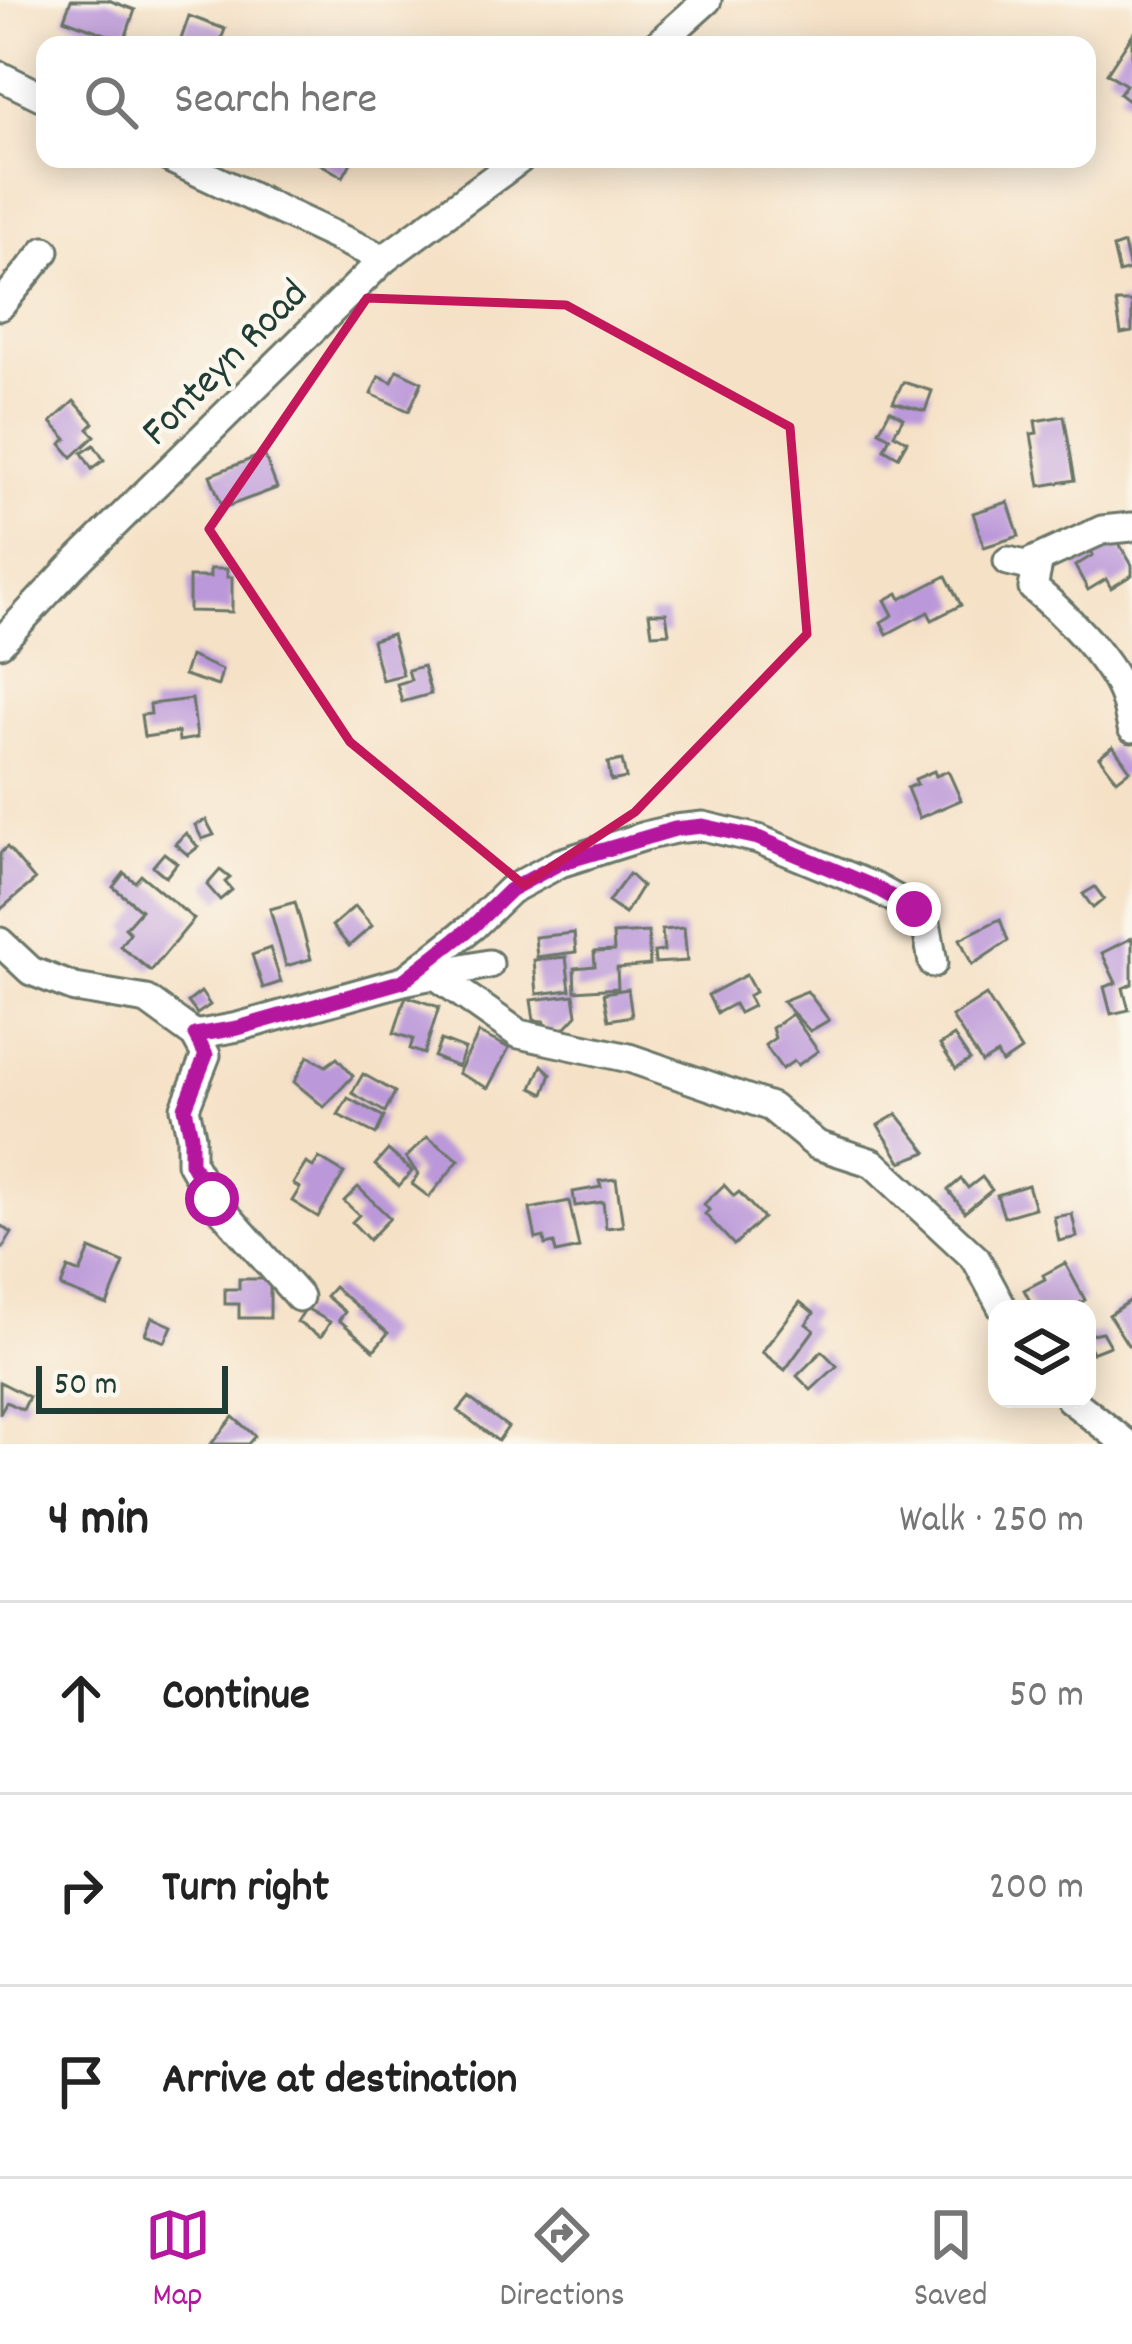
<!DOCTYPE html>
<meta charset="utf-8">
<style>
:root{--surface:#fff;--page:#f6f6f6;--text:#222;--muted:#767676;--line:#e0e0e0;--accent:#b5179e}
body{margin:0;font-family:Dekko,sans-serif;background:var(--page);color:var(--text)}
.controls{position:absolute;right:36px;bottom:36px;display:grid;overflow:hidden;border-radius:24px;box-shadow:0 6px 30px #0003}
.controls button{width:108px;height:108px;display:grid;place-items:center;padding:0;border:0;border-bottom:3px solid var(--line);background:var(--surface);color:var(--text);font:60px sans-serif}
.scale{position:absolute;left:36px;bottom:30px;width:192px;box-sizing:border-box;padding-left:12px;border:6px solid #1f3d34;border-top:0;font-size:33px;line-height:42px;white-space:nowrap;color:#1f3d34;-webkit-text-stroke:9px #fbf7ec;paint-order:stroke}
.stop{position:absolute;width:36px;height:36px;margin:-27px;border:9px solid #b5179e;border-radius:50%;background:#fff}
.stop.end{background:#b5179e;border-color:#fff;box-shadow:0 3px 12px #0008}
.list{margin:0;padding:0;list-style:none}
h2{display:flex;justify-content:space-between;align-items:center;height:156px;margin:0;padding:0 48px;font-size:51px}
h2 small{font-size:39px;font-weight:400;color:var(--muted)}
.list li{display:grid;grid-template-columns:78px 1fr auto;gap:36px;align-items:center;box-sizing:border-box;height:192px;padding:0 48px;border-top:3px solid var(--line)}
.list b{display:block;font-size:45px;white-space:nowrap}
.list em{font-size:39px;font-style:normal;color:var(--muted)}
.icon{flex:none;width:66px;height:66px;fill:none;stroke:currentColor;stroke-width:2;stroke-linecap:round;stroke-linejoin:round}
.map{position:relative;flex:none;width:1132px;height:1444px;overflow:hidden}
.search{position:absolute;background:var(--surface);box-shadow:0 6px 30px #0003;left:36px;right:36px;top:36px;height:132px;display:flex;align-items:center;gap:30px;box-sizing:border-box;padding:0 42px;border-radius:24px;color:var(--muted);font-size:45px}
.sheet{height:732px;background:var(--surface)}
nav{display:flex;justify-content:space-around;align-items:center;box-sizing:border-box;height:168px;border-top:3px solid var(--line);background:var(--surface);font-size:33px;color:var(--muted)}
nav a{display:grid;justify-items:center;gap:6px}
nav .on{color:var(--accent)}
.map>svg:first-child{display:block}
</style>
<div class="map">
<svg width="1132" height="1444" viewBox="0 0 1132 1444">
<rect width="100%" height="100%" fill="#fbf7ec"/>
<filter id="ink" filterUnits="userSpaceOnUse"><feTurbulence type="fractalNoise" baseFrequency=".00833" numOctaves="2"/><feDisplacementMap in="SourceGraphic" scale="24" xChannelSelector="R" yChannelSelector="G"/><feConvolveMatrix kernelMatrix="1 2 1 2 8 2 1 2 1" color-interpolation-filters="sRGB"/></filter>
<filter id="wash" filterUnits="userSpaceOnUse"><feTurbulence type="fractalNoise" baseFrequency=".004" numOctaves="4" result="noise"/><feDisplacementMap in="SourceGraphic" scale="48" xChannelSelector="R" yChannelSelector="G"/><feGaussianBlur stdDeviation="2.7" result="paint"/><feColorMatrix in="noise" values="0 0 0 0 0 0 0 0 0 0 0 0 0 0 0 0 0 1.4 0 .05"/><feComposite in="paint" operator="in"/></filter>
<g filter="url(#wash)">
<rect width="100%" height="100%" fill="#f5e1c6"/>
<g id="blocks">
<g fill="#bb98d9">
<polygon points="71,0 108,0 135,10 124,41 64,19"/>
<polygon points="189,16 225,29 219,45 179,45"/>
<polygon points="1132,35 1132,104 1119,94 1126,85 1107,73"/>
<polygon points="312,159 353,159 343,177"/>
<polygon points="1124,244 1130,270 1119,273 1113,248"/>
<polygon points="1116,302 1132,302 1132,332 1121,334"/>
<polygon points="397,370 422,382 409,411 371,394 379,376 392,382"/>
<polygon points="903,382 932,391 925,411 893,402"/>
<polygon points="74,401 94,423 88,429 95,436 72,457 61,444 67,439 51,422"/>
<polygon points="890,410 903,418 894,434 907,441 898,457 884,449 890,437 879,431"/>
<polygon points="1064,416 1075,480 1040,486 1031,434 1037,433 1035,421"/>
<polygon points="94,445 104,460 92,469 82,453"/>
<polygon points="264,454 277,488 223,508 210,475"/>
<polygon points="1008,502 1019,536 984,547 973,513"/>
<polygon points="1115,537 1132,565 1132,575 1111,588 1106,579 1088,590 1075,566 1093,555 1091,551"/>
<polygon points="210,569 227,569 227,577 232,577 232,612 189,611 189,577 210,577"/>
<polygon points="946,576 961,605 932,620 928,612 887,634 881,622 893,615 885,600 898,593 901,599"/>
<polygon points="649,613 666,613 669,633 652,634"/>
<polygon points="392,634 403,675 382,680 372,640"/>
<polygon points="190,656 222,670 218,686 184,675"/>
<polygon points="423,666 431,694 402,702 397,684 411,680 408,670"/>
<polygon points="192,699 197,738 179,741 178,732 144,737 141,715 151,714 150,704"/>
<polygon points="1113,746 1130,770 1117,780 1099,757"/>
<polygon points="622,760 626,778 611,781 608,763"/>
<polygon points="934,771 936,776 948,771 961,800 919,818 907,788 917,784 915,779"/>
<polygon points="206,820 214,835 202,839 195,825"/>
<polygon points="186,833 198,847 188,855 175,844"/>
<polygon points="7,847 35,880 0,910 0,853"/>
<polygon points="164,853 177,863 166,877 153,866"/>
<polygon points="220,870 230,878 225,882 232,890 220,900 207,885"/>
<polygon points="124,873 135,882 141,875 194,919 151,971 120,946 130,933 125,928 141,910 113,887"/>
<polygon points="629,874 642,886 625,914 608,902"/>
<polygon points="1095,887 1104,899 1093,908 1083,894"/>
<polygon points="295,902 311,959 286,966 270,909"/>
<polygon points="355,906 372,926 349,946 332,926"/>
<polygon points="1000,919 1008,941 972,965 960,939"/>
<polygon points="684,928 687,961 655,963 654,952 664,951 662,930"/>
<polygon points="648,932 650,965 617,968 618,988 575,991 574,968 595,966 594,952 614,951 613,934"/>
<polygon points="574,933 576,952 537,957 535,937"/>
<polygon points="1132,938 1132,984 1123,988 1129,1010 1111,1014 1104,987 1116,983 1102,953"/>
<polygon points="270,948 281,982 263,988 252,955"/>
<polygon points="566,957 570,990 537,994 534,960"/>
<polygon points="746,975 755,992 748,996 753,1006 739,1013 734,1004 717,1013 708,995"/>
<polygon points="628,989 632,1016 609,1020 604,993"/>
<polygon points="807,991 829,1020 810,1031 782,1001"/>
<polygon points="201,992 210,1005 197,1014 188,1002"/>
<polygon points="574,995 577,1015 565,1028 545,1032 544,1021 534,1020 531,1000"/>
<polygon points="986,995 1021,1050 1002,1063 997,1054 982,1063 952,1017"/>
<polygon points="406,996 439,1007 424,1054 410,1049 413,1039 394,1033"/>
<polygon points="792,1014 818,1051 798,1065 794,1061 782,1069 765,1045 775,1038 772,1028"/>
<polygon points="479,1033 509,1048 488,1088 458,1073"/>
<polygon points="954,1036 970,1060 956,1069 940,1045"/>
<polygon points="441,1040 465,1049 458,1067 434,1057"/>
<polygon points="308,1056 326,1066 337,1058 353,1076 324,1107 294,1082"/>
<polygon points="542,1065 551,1074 544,1094 532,1088"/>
<polygon points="363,1074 395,1092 385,1112 352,1093"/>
<polygon points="348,1098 384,1117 376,1134 338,1115"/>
<polygon points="897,1114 927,1152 901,1162 878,1125"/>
<polygon points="427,1137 459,1160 429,1197 412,1184 418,1174 406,1158"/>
<polygon points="388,1150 412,1171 399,1186 375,1165"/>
<polygon points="319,1158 344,1173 318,1217 292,1201 300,1188 293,1184 306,1163 313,1167"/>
<polygon points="982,1177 992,1190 965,1212 948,1190 961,1179 968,1188"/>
<polygon points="616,1179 623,1226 606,1228 603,1202 575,1206 573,1192 601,1187 599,1181"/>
<polygon points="724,1185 734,1196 739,1192 763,1218 734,1245 705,1214 709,1210 704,1204"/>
<polygon points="1028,1185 1035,1208 1004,1217 997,1195"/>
<polygon points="358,1187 390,1218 369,1240 352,1222 359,1215 344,1201"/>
<polygon points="569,1201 579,1248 556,1253 554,1243 545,1245 544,1237 536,1239 530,1209"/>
<polygon points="1072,1214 1077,1237 1059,1241 1054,1217"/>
<polygon points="0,1225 12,1233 0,1252"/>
<polygon points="90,1249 124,1263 107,1305 61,1287 68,1268 80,1273"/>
<polygon points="1065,1263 1085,1300 1069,1309 1034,1309 1024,1290 1045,1279 1043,1275"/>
<polygon points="239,1279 270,1279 270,1318 239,1318 239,1304 225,1304 225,1289 239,1289"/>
<polygon points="334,1287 388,1333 374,1350 339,1320 345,1312 326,1296"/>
<polygon points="1132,1299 1132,1343 1128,1345 1109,1315"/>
<polygon points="800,1302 814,1313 806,1324 814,1330 785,1370 762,1352"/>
<polygon points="306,1308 330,1322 321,1337 297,1322"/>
<polygon points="152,1317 172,1326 165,1342 145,1334"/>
<polygon points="1102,1332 1110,1346 1092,1353 1087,1335"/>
<polygon points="822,1351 837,1366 811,1390 797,1376"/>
<polygon points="0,1382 29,1397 23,1410 6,1402 0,1414"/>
<polygon points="469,1398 508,1427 498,1441 458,1411"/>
<polygon points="233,1417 255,1436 248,1444 211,1444"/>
</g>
</g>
</g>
<g filter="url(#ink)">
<use href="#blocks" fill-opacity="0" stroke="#6a7667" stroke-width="3"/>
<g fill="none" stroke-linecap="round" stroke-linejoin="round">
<defs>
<g id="minor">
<polyline points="657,45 707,0"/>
<polyline points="0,76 45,98"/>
<polyline points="171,159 384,259"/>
<polyline points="0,306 45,251"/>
<path d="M1039 559 1033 588C1061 610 1107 657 1122 691 1127 702 1129 716 1132 728"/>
<polyline points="1008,561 1025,565 1102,530 1132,527"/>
<polyline points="0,643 71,567 384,259 520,159"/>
<polyline points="0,942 31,971 75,988 147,1000 195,1035 206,1055 185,1108 191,1136 191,1163 212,1199 299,1297"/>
<polyline points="434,974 519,1034 629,1058 771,1107 817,1145 873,1163 976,1259 1003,1309"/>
<polyline points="403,981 473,926 510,890 560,863 645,836 675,829 703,826 758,839 874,887 914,909 927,928 933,963"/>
<polyline points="195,1035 238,1027 403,981 489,964"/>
<polyline points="1070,1399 1127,1444"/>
</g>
</defs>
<use href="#minor" stroke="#6a7667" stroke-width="33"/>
<use href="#minor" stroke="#fff" stroke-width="27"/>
</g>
</g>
<g fill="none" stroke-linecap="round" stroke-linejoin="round" filter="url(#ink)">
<polyline stroke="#b5179e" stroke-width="15" points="212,1199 191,1163 191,1136 185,1108 206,1055 195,1035 238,1028 403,981 473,926 510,890 560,863 675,829 703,826 758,838 874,887 914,909"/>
</g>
<path fill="none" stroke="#c2185b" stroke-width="9" stroke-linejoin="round" d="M367 298 566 305 790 427 807 634 635 812 524 885 350 742 209 529Z"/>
<g text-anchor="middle" stroke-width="9" stroke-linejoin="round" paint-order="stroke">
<g font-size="42" fill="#1f3d34" stroke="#fbf7ec">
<text transform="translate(222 360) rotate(-45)" y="15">Fonteyn Road</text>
</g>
</g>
</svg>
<div class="controls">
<button><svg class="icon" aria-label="layers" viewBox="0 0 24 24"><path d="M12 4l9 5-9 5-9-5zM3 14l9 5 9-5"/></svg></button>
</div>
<div class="scale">50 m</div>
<div class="stop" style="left:212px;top:1199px"></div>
<div class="stop end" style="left:914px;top:909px"></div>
<div class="search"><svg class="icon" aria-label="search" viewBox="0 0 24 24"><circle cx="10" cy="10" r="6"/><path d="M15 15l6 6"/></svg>Search here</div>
</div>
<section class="sheet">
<h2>4 min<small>Walk · 250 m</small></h2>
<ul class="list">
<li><svg class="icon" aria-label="ahead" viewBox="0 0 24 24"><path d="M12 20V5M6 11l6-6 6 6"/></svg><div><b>Continue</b></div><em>50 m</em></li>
<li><svg class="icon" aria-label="right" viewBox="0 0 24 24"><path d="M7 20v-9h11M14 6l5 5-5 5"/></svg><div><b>Turn right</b></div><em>200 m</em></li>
<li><svg class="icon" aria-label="arrive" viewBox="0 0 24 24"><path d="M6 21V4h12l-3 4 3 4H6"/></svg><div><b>Arrive at destination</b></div></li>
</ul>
</section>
<nav>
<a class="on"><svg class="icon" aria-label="map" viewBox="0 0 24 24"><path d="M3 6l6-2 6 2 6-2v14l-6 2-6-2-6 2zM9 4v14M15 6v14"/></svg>Map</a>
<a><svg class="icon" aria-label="directions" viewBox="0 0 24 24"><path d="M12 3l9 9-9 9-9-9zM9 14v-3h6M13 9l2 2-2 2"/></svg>Directions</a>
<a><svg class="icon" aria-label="saved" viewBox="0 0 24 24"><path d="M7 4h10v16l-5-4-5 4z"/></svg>Saved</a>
</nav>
